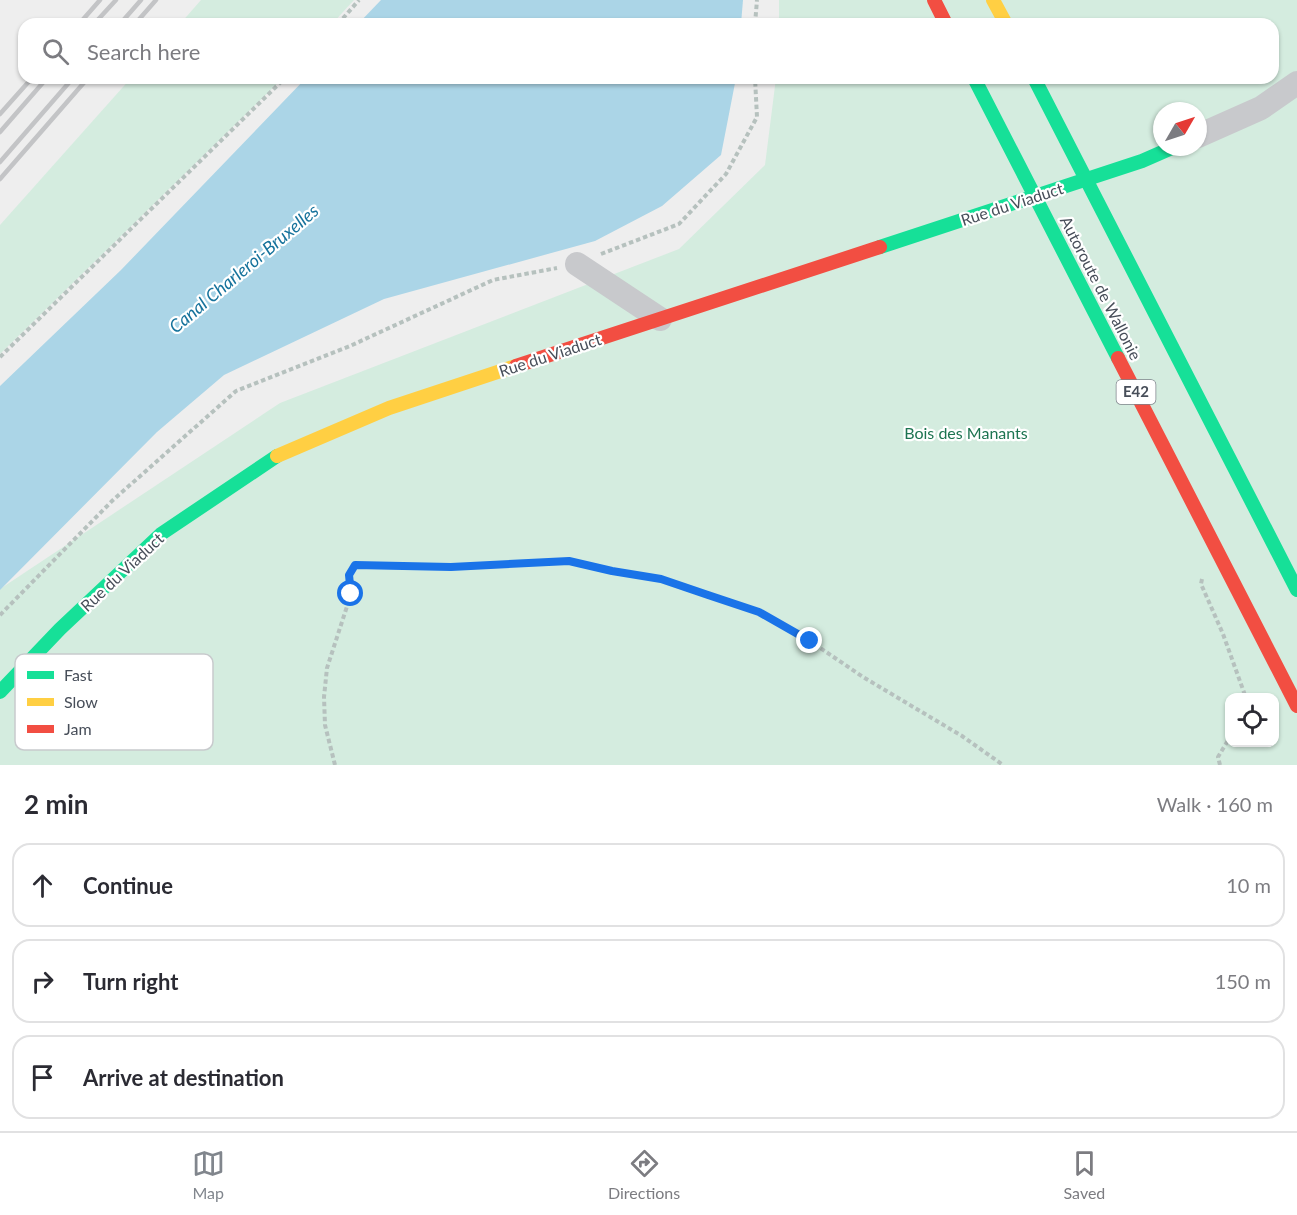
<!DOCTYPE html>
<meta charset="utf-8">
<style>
:root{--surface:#fff;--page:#f7f7f7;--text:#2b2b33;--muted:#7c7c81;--line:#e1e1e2;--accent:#81868d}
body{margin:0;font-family:Lato,sans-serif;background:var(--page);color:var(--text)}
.controls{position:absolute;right:18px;bottom:18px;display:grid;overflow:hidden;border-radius:12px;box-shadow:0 2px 4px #0004}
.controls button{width:54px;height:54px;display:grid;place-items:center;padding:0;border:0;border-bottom:2px solid var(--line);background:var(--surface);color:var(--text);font:30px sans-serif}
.compass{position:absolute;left:1153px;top:102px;width:54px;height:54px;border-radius:50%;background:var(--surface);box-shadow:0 2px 4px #0004;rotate:51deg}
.stop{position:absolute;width:18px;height:18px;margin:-14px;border:4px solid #1a73e8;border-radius:50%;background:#fff}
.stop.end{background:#1a73e8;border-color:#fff;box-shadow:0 2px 6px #0008}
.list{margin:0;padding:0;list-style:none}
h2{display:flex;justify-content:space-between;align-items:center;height:78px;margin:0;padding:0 24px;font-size:26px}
h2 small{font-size:20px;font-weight:400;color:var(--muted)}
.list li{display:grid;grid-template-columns:39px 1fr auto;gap:18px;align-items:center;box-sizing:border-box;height:84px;margin:0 12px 12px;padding:0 12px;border:2px solid var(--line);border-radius:18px}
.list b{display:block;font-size:22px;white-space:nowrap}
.list em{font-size:20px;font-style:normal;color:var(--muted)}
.icon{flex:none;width:33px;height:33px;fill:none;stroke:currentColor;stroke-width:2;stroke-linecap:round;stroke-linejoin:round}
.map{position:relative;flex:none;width:1297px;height:765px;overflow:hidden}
.search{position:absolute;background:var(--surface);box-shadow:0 2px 4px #0004;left:18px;right:18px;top:18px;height:66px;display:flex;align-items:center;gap:15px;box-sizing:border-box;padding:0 21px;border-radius:18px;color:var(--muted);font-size:22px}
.sheet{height:366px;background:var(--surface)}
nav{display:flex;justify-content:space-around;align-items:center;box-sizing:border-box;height:84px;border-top:2px solid var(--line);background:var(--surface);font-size:16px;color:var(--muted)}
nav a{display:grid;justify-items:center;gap:3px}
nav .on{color:var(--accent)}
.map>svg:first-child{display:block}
</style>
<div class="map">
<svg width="1297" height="765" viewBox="0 0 1297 765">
<rect width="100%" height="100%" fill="#eee"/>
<g fill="#d4ecdf" fill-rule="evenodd">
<polygon points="201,0 354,0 332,24 180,24"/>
<path d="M779 0H1297V765H0V589L280 403 679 249 765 165 776 78H1273V24H779ZM1162 111H1198V147H1162ZM1230 698H1274V742H1230Z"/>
<polygon points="131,78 283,78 0,354 0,225"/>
</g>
<g fill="#abd5e7">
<polygon points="381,0 743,0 741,24 358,24"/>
<polygon points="306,78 736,78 721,155 662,206 595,241 384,299 224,375 157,432 0,590 0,386 121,270"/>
</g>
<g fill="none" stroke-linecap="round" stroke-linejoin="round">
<g stroke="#b6c1be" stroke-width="4" stroke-dasharray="4.5 3" stroke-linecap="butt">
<polyline points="338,24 359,0"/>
<polyline points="755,24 757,0"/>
<polyline points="601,254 679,224 726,174 757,117 755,78"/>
<polyline points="0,357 285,78"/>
<polyline points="1202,579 1201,584 1223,634 1246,698"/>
<polyline points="0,615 112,501 236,391 350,346 493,280 557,268"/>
<polyline points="335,765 325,725 324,697 327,668 351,594 349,575 355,565 451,567 569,561 612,571 661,579 759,612 810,641 863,677 962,736 1003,765"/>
<polyline points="1220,765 1218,757 1230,737"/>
</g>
<g stroke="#c8c9cc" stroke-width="24">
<polyline points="1198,136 1261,108 1297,83"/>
<polyline points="577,264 660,319"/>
</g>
<g stroke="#16e098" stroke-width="14">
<polyline points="974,78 1118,358"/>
<polyline points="1034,78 1297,590"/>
<polyline points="880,247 1142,161 1174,147"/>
<polyline points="0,692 60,629 161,534 277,456"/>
</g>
<g stroke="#ffcf43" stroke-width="14">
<polyline points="993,0 1006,24"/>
<polyline points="277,456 389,408 516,366"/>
</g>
<g stroke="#f24e42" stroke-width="14">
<polyline points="934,0 946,24"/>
<polyline points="1118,358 1297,706"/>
<polyline points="516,366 880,247"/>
</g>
<g stroke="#c3c4c6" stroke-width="4.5">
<polyline points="79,24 100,0"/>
<polyline points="94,24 116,0"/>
<polyline points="120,24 141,0"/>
<polyline points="135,24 156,0"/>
<polyline points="0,114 32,78"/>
<polyline points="0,132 47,78"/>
<polyline points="0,162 73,78"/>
<polyline points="0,179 88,78"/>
</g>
</g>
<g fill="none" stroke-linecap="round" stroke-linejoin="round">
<polyline stroke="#1a73e8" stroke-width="8" points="351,594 349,575 355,565 451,567 569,561 612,571 661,579 708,595 759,612 810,641"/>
</g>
<g text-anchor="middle" stroke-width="4.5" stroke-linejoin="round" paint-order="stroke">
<rect fill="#fff" stroke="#7e838b" stroke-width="1.5" x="1116.5" y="380" width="39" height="24" rx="4.5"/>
<g font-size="15" font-weight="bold" fill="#474e59">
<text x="1136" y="397">E42</text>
</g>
<g font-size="16" fill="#474e59" stroke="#fff">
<text transform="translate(1012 204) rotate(-18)" y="6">Rue du Viaduct</text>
<text transform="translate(1101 288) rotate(63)" y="6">Autoroute de Wallonie</text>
<text transform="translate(550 355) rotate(-18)" y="6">Rue du Viaduct</text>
<text transform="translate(122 572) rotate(-43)" y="6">Rue du Viaduct</text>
</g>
<g font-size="16" fill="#1d7451" stroke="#fff">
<text x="966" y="439">Bois des Manants</text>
</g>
<g font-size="18" font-style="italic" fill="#17739c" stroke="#fff">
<text transform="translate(244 269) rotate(-40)" y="6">Canal Charleroi-Bruxelles</text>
</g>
</g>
<rect x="15" y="654" width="198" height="96" rx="9" fill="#fff" stroke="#c8cacd" stroke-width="1.5"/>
<rect x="27" y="671" width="27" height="8" fill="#16e098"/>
<rect x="27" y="698" width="27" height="8" fill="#ffcf43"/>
<rect x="27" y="725" width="27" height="8" fill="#f24e42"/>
<g font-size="16" fill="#474e59">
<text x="64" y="681">Fast</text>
<text x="64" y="708">Slow</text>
<text x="64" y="735">Jam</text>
</g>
</svg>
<div class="controls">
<button><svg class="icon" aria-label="locate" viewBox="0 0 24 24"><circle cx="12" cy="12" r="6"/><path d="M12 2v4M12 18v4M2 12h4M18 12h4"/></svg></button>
</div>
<svg class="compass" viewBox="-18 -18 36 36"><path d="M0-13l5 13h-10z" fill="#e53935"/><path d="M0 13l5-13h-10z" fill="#7c7c81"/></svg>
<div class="stop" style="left:351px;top:594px"></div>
<div class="stop end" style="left:810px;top:641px"></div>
<div class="search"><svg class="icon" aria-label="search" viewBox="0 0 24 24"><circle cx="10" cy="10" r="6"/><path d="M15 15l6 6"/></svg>Search here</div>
</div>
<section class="sheet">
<h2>2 min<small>Walk · 160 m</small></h2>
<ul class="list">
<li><svg class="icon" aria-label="ahead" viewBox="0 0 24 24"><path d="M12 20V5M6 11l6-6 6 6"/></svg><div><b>Continue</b></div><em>10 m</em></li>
<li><svg class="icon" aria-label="right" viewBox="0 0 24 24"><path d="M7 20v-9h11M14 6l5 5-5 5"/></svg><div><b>Turn right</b></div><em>150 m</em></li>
<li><svg class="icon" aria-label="arrive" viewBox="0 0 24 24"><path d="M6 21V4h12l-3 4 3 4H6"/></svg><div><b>Arrive at destination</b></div></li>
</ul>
</section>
<nav>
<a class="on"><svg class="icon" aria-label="map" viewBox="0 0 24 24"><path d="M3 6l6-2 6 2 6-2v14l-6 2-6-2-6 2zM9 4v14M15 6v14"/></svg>Map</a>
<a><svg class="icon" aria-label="directions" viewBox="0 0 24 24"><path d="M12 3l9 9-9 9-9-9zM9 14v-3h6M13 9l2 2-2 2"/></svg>Directions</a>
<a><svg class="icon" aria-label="saved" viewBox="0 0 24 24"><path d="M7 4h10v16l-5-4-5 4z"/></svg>Saved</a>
</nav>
